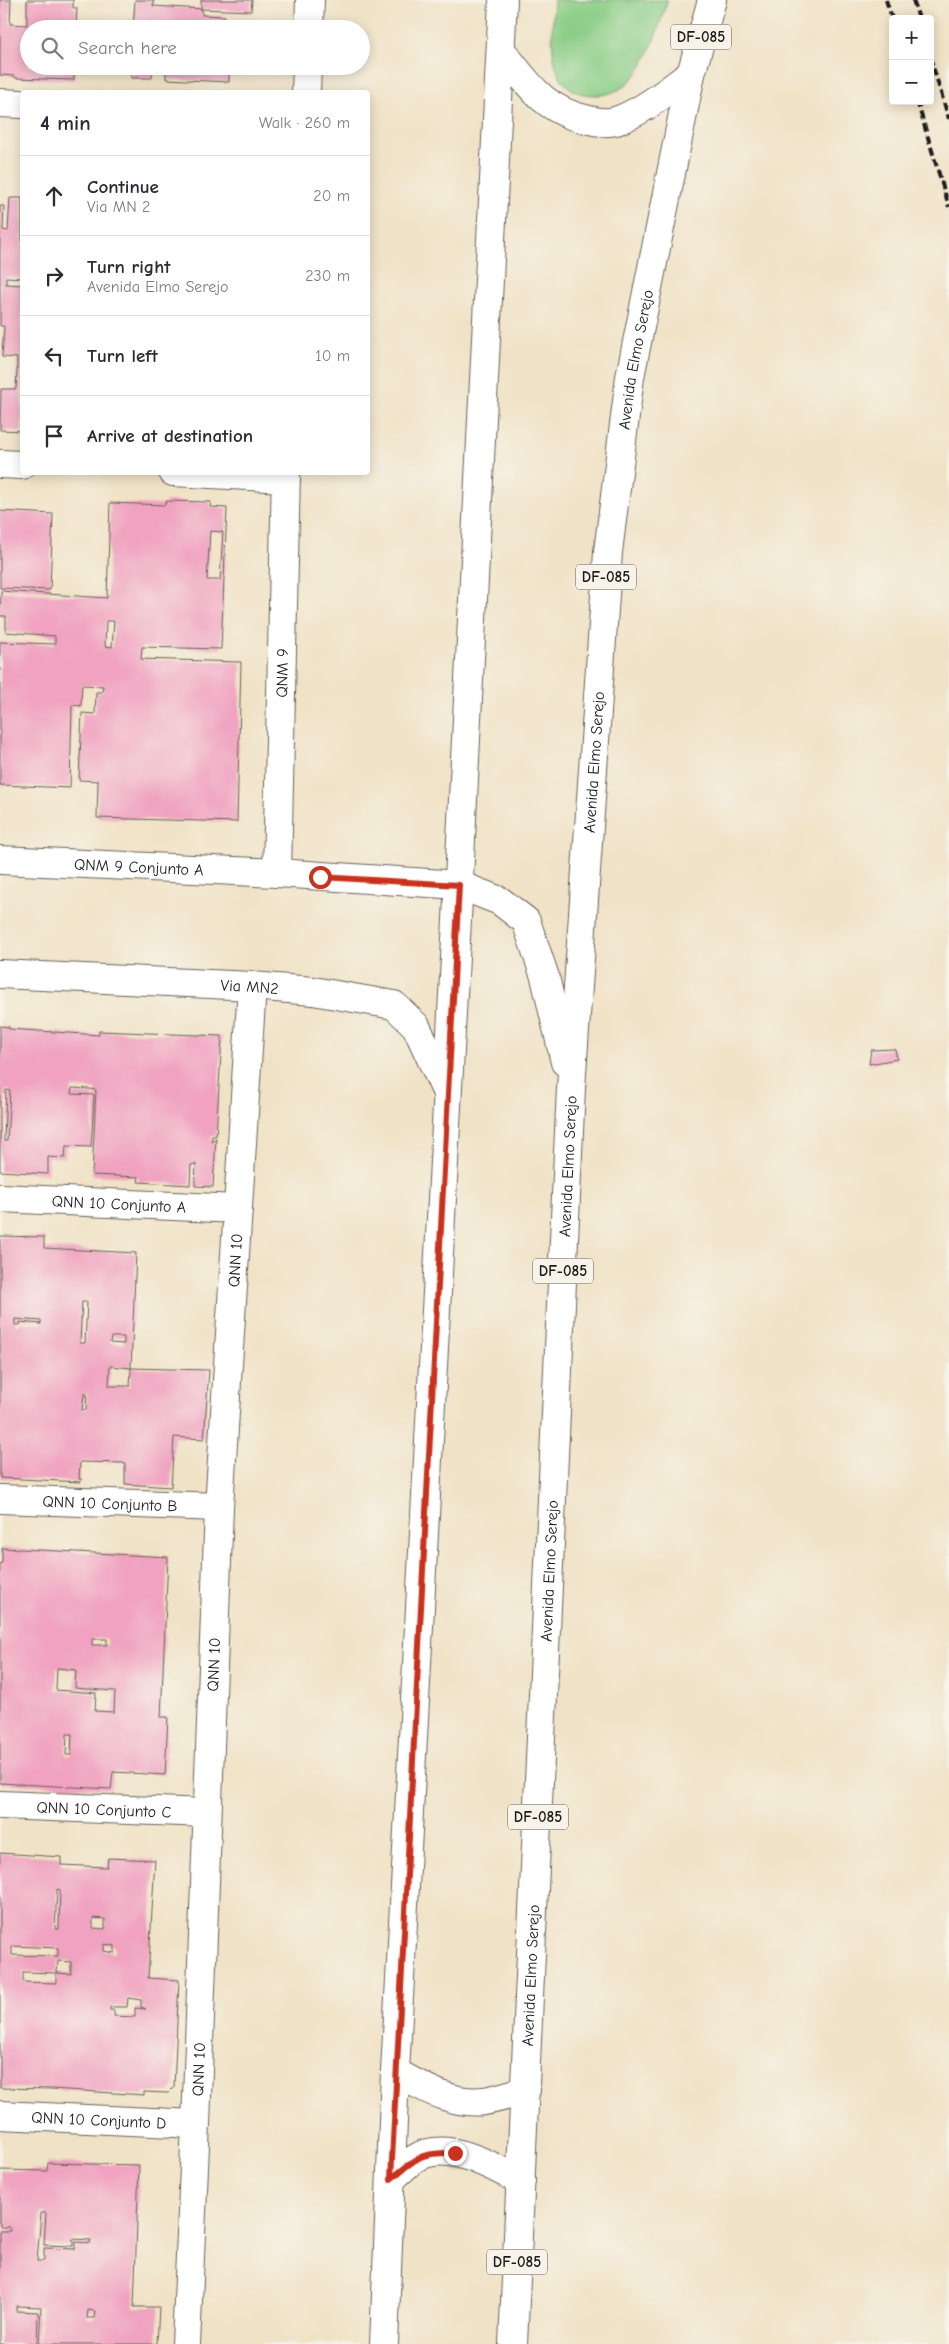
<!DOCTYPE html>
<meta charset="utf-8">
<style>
:root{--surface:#fff;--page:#f2f2f3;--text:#2b2b33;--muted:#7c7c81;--line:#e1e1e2}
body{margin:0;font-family:"Comic Neue",sans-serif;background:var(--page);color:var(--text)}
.controls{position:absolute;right:15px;top:15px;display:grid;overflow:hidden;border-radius:5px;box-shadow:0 2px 12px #0003}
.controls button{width:45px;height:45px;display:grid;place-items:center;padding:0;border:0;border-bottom:1px solid var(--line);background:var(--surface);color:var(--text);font:25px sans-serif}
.stop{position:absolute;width:15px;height:15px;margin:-11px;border:4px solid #c8321e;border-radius:50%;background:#fff}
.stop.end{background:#c8321e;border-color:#fff;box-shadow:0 1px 5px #0008}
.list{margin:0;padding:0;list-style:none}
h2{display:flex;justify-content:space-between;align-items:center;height:65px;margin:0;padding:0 20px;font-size:21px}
h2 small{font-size:16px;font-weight:400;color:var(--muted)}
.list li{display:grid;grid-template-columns:32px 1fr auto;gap:15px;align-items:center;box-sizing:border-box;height:80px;padding:0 20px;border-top:1px solid var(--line)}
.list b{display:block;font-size:19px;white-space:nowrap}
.list p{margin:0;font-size:16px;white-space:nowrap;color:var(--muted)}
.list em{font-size:16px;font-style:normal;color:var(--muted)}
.icon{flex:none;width:28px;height:28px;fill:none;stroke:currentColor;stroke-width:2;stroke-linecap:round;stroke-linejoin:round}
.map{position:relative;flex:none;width:949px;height:2344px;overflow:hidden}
.search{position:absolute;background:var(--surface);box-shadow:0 2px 12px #0003;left:20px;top:20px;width:350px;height:55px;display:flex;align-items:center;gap:12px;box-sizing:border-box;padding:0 18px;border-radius:28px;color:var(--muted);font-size:19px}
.panel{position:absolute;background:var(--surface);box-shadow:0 2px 12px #0003;left:20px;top:90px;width:350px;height:385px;border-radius:5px}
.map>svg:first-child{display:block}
</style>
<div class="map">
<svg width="949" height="2344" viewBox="0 0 949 2344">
<rect width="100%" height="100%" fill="#f7f3e8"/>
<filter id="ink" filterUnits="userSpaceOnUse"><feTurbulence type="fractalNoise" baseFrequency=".02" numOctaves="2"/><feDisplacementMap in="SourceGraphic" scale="10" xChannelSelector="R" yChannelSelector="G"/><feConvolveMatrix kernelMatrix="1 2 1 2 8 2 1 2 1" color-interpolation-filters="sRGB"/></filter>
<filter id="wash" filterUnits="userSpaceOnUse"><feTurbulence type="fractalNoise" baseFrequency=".0096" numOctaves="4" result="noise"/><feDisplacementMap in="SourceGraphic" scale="20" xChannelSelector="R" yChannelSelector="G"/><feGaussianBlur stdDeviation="1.12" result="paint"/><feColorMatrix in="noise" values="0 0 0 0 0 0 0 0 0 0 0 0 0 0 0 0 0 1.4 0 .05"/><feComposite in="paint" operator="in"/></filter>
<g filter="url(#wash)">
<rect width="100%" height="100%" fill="#f0e2c6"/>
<path fill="#8acd86" stroke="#537451" d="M554 0H668C659 24 649 63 631 80 621 91 609 95 594 95 544 95 552 34 554 0Z"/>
<g id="blocks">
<g fill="#f0a2c0" fill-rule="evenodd">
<polygon points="0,0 11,0 10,24 27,25 27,0 73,0 73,8 77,8 76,29 29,29 29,66 74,66 74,80 15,78 15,76 0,75"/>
<polygon points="135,0 154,0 153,6 202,9 202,15 225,16 223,29 170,26 170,29 133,29"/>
<polygon points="201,0 252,0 251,11 201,9"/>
<polygon points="132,66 153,66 152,78 131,78"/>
<polygon points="166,66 229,66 229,82 166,79"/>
<polygon points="10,198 22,198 22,278 6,277 6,284 22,285 22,431 0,430 1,389 16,389 17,370 17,358 2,357 4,326 0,326 0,206 4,206 3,230 8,231"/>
<path d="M166 501 211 502 210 507 227 508 221 649 142 647 141 659 241 662 237 822 97 818 98 781 79 780 82 713 95 714 96 692H102L103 686 82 685 81 706 72 705 70 788 0 785V642L55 644V636L6 632V616H0L1 591 107 598 110 503 165 505ZM210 531 223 532 220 580H207ZM106 621H114L112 647 105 646Z"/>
<polygon points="0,511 53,514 50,590 0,588"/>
<path d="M0 1026 9 1027V1029L99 1035V1031L222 1036 216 1136H212L211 1142 216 1138 213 1187 195 1186 196 1164 191 1165 190 1185 138 1182 139 1177 92 1175 96 1090 90 1089 72 1088 71 1094 94 1095 91 1147 66 1146 65 1158 48 1157V1174L0 1171ZM6 1090 10 1091 7 1141H4Z"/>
<polygon points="895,1049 897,1059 869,1064 871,1050"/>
<path d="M0 1236 44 1237V1248L136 1253 131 1368 110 1366 109 1386H130L131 1368 209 1370 204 1439 174 1437 171 1487 125 1484V1463L80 1462 79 1479H81V1482L0 1478ZM82 1302H87L85 1343H80ZM15 1319 41 1321V1324L20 1322V1325H15ZM111 1337H124V1344L110 1343ZM84 1394H87L86 1410H82Z"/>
<path d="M2 1548 168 1557 161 1717H168L165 1775 113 1772 111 1789 0 1783V1563H2ZM92 1639H107V1645H92ZM57 1668 76 1670 75 1688 115 1691 114 1712 95 1711 96 1693 56 1690ZM67 1734H72L71 1755H66Z"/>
<path d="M0 1853 61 1857V1865L107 1867 108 1858 155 1860 148 1978 179 1980 174 2087 168 2093 144 2092V2095L52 2089 0 2088ZM57 1889 60 1890 59 1926V1929H55ZM93 1918 105 1919V1929L93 1928ZM104 1944 115 1946V1953L104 1951ZM12 1946 58 1948V1956L12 1955ZM58 1961 71 1962V1974L57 1973ZM23 1972 56 1973V1983L23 1982ZM128 1998 141 2000V2007L146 2009 135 2008V2017L114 2016V2010H110V2007H127Z"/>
<path d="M48 2163 139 2165 134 2307H159L157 2344H39L41 2307 16 2306V2311L38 2312 37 2344H0V2231H10V2227H0V2170L47 2171ZM41 2213H46L44 2245 73 2246V2239L91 2240 90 2243 75 2242V2249L44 2248V2261H37ZM88 2310 95 2311 94 2318H87Z"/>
</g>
</g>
</g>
<g filter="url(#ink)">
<use href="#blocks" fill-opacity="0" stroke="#666158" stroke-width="1"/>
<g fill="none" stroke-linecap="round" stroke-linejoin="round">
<defs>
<g id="minor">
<polyline points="309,29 310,0"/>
<polyline points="306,92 307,66"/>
<polyline points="0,103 22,104"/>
<polyline points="0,464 22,465"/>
<polyline points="173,472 286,478"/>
<path id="s1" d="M277 873 286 472"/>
<path id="s2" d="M0 1198 238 1209"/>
<path id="s3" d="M0 1499 219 1507"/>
<path id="s4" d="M0 1805 207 1813"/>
<path id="s5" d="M0 2115 196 2124"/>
<path id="s6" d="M186 2344 196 2124 219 1507 252 986"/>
</g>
<g id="major">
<path d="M501 50C528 84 544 111 589 120 597 122 608 123 616 121 644 111 667 91 691 74"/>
<path id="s7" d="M0 860 277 873 459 885 500 901 526 921 545 977 565 1062"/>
<path id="s8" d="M0 974 252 986 313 991 394 1005 416 1026 445 1089"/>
<path d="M395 2072C423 2087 451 2105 484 2101 498 2099 512 2094 526 2090"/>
<path d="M391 2179C400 2172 408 2162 418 2157 449 2140 494 2167 521 2181"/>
<polyline points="384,2344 395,2072 456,939 503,0"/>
<path id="s9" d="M513 2344 571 1088 608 552 630 377 691 74 712 0"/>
</g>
</defs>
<use href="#minor" stroke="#666158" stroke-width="30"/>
<use href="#major" stroke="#666158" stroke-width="30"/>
<use href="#minor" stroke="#fff" stroke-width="28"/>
<use href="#major" stroke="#fff" stroke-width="28"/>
<g stroke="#1c1c1c" stroke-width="4" stroke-dasharray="8 4" stroke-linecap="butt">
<polyline points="886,0 893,22"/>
<polyline points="913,0 919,19"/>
<polyline points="930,57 949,119"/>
<polyline points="917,101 949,207"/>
</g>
</g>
</g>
<g fill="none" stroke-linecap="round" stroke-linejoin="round" filter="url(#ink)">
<path stroke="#c8321e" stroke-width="6" d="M320 877 459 885 391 2179C418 2157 420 2152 455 2153"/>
</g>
<g text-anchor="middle" stroke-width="4.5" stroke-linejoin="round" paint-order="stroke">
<g fill="#f7f3e8" stroke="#5e5c59" stroke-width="1">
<rect x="671" y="24.5" width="60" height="25" rx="4"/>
<rect x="576" y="564.5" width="60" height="25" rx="4"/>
<rect x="533" y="1258.5" width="60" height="25" rx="4"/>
<rect x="508" y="1804.5" width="60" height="25" rx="4"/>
<rect x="487" y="2249.5" width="60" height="25" rx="4"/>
</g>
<g font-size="15" font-weight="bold" fill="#1c1c1c">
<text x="701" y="42">DF-085</text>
<text x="606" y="582">DF-085</text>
<text x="563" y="1276">DF-085</text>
<text x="538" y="1822">DF-085</text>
<text x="517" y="2267">DF-085</text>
</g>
<g font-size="16" fill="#1c1c1c" stroke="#f7f3e8">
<text dy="6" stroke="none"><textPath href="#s9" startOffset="1989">Avenida Elmo Serejo</textPath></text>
<text dy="6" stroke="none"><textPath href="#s1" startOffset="200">QNM 9</textPath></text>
<text dy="6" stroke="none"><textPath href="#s9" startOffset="1584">Avenida Elmo Serejo</textPath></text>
<text dy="6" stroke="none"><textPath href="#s7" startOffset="139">QNM 9 Conjunto A</textPath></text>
<text dy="6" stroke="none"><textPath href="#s8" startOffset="250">Via MN2</textPath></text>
<text dy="6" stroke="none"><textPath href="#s9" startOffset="1179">Avenida Elmo Serejo</textPath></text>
<text dy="6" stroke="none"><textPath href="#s2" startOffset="119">QNN 10 Conjunto A</textPath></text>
<text dy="6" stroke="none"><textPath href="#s6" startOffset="1085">QNN 10</textPath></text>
<text dy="6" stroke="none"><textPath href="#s3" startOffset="110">QNN 10 Conjunto B</textPath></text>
<text dy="6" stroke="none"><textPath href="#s9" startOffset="774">Avenida Elmo Serejo</textPath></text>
<text dy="6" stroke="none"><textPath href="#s6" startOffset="680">QNN 10</textPath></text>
<text dy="6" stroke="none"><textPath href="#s4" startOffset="104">QNN 10 Conjunto C</textPath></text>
<text dy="6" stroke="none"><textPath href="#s9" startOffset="369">Avenida Elmo Serejo</textPath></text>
<text dy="6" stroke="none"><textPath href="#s6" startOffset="275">QNN 10</textPath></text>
<text dy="6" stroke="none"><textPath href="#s5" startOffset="99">QNN 10 Conjunto D</textPath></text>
</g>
</g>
</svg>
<div class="controls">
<button>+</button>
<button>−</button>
</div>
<div class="stop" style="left:320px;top:877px"></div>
<div class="stop end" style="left:455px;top:2153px"></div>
<div class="search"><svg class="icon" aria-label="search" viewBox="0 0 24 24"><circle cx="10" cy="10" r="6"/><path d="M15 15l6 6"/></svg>Search here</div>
<section class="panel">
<h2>4 min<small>Walk · 260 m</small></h2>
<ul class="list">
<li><svg class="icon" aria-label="ahead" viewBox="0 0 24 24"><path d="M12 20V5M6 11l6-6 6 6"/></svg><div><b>Continue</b><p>Via MN 2</p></div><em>20 m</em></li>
<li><svg class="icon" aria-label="right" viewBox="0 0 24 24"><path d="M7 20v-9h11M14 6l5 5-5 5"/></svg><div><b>Turn right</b><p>Avenida Elmo Serejo</p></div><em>230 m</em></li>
<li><svg class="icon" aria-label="left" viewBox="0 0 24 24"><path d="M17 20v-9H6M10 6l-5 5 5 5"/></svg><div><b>Turn left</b></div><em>10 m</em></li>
<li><svg class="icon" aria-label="arrive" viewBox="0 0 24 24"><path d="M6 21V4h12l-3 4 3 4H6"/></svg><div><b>Arrive at destination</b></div></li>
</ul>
</section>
</div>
